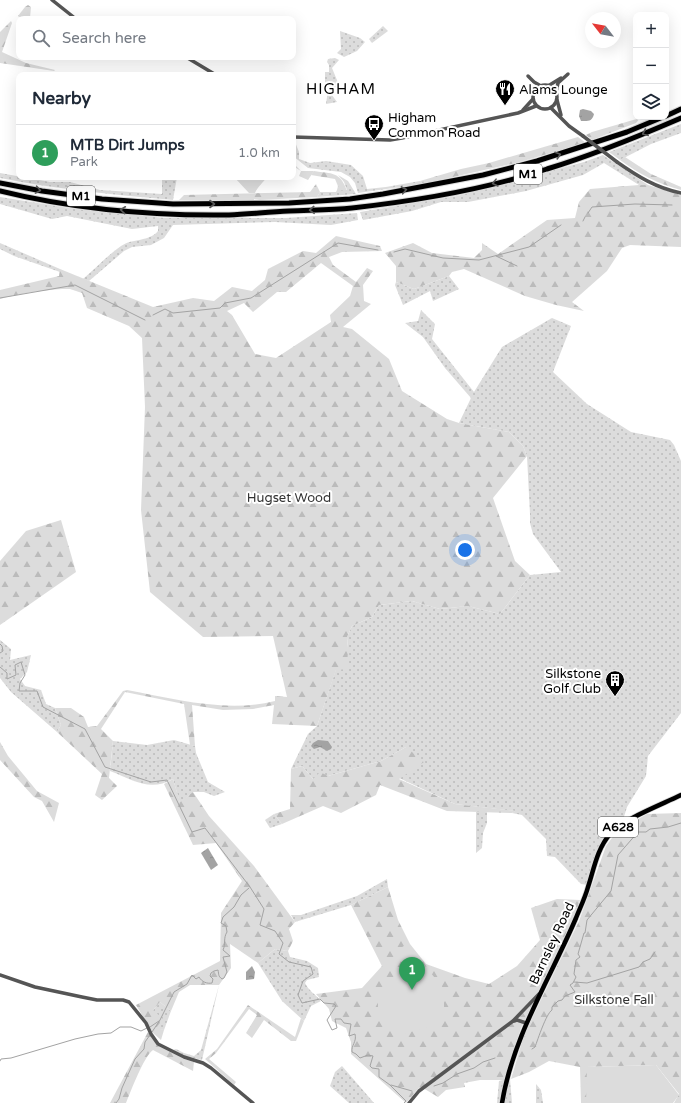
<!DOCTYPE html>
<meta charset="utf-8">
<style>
:root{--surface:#fff;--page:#f2f2f3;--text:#1f2937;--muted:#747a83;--line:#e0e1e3;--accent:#7c3aed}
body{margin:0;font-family:"Varela Round",sans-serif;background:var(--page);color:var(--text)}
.controls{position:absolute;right:12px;top:12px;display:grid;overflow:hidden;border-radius:8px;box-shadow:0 4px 16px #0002}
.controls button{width:36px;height:36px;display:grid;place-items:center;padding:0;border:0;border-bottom:1px solid var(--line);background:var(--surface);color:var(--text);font:20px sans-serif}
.compass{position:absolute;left:585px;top:12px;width:36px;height:36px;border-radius:50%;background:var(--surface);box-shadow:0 4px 16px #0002;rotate:301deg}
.you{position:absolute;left:465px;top:550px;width:14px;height:14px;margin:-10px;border:3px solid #fff;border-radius:50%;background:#1a73e8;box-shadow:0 0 0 6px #1a73e833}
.badge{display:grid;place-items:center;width:26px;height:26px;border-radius:50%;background:var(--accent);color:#fff;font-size:13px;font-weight:700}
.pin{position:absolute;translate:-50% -33px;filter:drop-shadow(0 1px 2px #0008)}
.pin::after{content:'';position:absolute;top:21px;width:14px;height:12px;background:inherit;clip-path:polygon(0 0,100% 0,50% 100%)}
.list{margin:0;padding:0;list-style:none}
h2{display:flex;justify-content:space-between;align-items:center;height:52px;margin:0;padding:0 16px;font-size:17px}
h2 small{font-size:13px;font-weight:400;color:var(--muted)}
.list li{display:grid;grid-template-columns:26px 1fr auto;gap:12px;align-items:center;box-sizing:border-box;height:56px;padding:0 16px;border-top:1px solid var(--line)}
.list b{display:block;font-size:15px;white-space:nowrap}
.list p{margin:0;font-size:13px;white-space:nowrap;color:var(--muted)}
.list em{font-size:13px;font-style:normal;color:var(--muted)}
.icon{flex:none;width:22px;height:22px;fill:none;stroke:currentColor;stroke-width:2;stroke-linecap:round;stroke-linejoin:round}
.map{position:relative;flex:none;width:681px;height:1103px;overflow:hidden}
.search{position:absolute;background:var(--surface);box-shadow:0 4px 16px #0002;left:16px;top:16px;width:280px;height:44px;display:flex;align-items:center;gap:10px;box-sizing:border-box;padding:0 14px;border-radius:8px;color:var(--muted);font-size:15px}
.panel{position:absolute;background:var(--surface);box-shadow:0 4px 16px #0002;left:16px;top:72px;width:280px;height:108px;border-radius:8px}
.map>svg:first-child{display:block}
</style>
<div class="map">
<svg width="681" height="1103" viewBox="0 0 681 1103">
<defs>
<pattern id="grass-dots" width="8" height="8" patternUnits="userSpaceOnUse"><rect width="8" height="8" fill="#dcdcdc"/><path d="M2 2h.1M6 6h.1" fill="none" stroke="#bbb" stroke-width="1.8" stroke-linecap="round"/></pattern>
<pattern id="forest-firs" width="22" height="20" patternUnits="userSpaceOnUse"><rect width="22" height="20" fill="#dcdcdc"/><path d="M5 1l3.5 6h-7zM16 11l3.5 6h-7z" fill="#bbb"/></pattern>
<pattern id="water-ripples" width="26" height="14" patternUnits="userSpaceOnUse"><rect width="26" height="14" fill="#a3a3a3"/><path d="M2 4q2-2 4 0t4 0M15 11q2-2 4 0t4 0" fill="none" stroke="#8b8b8b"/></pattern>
</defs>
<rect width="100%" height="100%" fill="#fff"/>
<g fill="url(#grass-dots)">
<polygon points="383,26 388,31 372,43 369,39"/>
<polygon points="340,31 360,38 365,42 357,51 344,57 337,53 341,49"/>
<polygon points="335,58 339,60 332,68 339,85 329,91 337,102 326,104 328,90 325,88 325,72 329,72 329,65 327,62 328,59"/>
<polygon points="681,124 681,133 651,144 620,160 609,152"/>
<polygon points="293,141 295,142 299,152 299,159 310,163 326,161 351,165 363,176 367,189 386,187 420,181 422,184 358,193 355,183 350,177 341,172 308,168 293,156"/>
<polygon points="603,155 648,185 639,185 604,163 583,175 526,191 468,202 441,202 412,211 363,220 360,212 457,196 584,162"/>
<path d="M0 173 50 182H70L100 190 162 194V177H177L173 200C115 195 57 189 0 178Z"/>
<polygon points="338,175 348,181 356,194 317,197 320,192 336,192 337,190 347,190 344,182"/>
<path d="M0 197 69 208 165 218H286L357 213 358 220 331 225 275 222 173 225 164 238 151 245 132 247 124 251 89 281 83 279C96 268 108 255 121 246 133 238 149 242 158 231V226L132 229 67 216 52 219 0 204Z"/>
<polygon points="0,243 60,269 60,272 14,256 0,249"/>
<polygon points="449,276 459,289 433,301 430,291 403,305 395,285 396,282 414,289"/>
<polygon points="421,310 435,324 432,339 474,392 502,347 552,318 571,326 553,372 587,404 631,432 670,440 674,445 681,461 681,713 648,756 646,776 627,807 623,820 616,825 609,832 588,885 581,884 555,857 547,856 546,839 522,815 512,813 515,811 455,804 399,778 406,747 381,761 328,776 313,779 302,766 291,769 308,734 317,726 336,669 348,648 347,637 352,626 372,617 379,605 412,601 440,609 468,606 500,614 530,575 561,572 533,534 530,523 530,514 527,456 523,446 509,432 459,423 471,398 445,368 423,337 405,323 418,321"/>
<polygon points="0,640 11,649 10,660 31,655 27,672 20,679 25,686 41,690 46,704 55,708 61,725 57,732 11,692 0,678"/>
<path d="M174 740 195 746 196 753 208 782 225 792 214 796 204 792H193L180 803 173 779C150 792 133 780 110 771L113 741 147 745Z"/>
<polygon points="476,812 487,812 487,823 483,833 482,848 476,853"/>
<polygon points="274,814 282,824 270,828 265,820"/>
<polygon points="387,879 388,887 351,905 295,922 291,915 301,915 357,896"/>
<path d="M275 949 288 951 290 957 307 961 318 968 319 977 307 980 305 983C309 991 315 994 321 1001L311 1006 304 1021 282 1001 258 963Z"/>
<polygon points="219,985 202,1060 184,1056 173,1050 176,1049 184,1053 194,1056 201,1050"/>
<polygon points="160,1002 171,1011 164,1030 156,1029 153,1010"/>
<polygon points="342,1066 374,1103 349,1103 330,1086 335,1072"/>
<polygon points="507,1079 510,1079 512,1103 497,1103 499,1081"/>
<polygon points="536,1084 541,1090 543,1103 536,1103"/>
</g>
<g fill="url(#forest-firs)" fill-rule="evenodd">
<polygon points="28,5 31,7 30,18 24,19 18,16 25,7"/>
<polygon points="11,21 12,23 2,52 26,63 55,70 54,71 0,63 0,32"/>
<polygon points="640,118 636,123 592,140 586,135 592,132"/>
<polygon points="578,137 586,143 516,163 422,184 420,181 461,169 489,163"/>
<path d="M625 157 651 174 681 187V190C658 184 639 174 620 160Z"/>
<path d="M314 171C332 174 340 171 347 191L337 190 338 186 335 179 311 175Z"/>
<polygon points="316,184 320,192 317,197 260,200 254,199 254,200 179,200 184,195 310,192"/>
<polygon points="639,185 648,185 681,195 681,247 630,245 622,248 607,271 572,302 584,311 556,305 525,296 464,269 452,272 449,276 414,289 396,282 396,266 385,253 413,243 432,253 474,258 482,250 482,243 498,254 547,220 575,218 579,202 590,189"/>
<path d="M336 236 380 246 382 251 342 252 329 257 333 265 356 282 367 268 373 271 363 285 364 301 371 304 343 327 352 329 389 359 402 391 447 419 459 423 509 432 523 446 527 456 493 498 515 561 530 575 500 614 468 606 440 609 412 601 379 605 372 617 352 626 347 637 348 648 347 669 336 670 317 726 272 724 274 705 253 709 223 710 192 705 195 746 190 745 184 704 125 692 101 729 113 741 109 778 117 786 102 800 95 795 102 774 57 732 61 725 55 708H71L84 717 88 727 97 726 123 691 127 690C175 699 226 713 275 701V696L287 697 273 636 203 637 150 592 141 510 145 407 142 338 129 326 87 308 82 293C78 292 74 290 70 289 54 288 15 294 0 299V290L59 276 60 269 153 307 193 298 214 301 232 287 252 291 265 280 268 269 303 251 316 253ZM321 263 353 286 350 296 330 315 331 322 276 358 255 354 232 315 227 311 244 303 253 312 277 292H286Z"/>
<polygon points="61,520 76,572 0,625 0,561 26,531"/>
<polygon points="0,742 8,756 37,791 59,803 54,822 42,801 34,797 0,760"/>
<polygon points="406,747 424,762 399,779 455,804 516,811 512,813 447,811 380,785 376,795 341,813 323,806 282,824 274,814 290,809 291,769 302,766 313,779 320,772 328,776 381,761"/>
<polygon points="173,779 180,802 193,792 209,816 254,866 295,922 289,929 293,941 288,951 275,949 258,963 230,944 231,968 219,985 190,985 179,992 171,1011 160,1002 153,1010 163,1019 156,1028 164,1030 161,1040 153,1033 136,1005 220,961 221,913 242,881 216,843 193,845 164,784"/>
<polygon points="681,813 681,1103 674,1103 679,1094 656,1065 587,1067 587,1103 581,1103 580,1067 549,1061 529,1072 511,1079 524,1035 579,921 606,846 617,831 647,814"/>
<polygon points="388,887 398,920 410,944 426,964 465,978 489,984 517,966 540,940 531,908 557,899 580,900 574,919 559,950 521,1028 504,1080 480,1080 464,1083 465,1087 446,1090 438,1097 423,1088 419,1088 406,1103 351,1054 351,1042 346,1028 332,1021 329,1009 316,994 362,988 382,966 351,905"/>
<polygon points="248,1005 295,1037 301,1018 304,1021 296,1041 291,1041 264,1020 252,1038 246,1033 257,1015 249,1009 216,1053 209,1059 236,1082 234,1085 205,1059 217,1049"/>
<path d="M148 1032 158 1046 184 1059 194 1062 193 1071 153 1050C144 1056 131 1091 126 1103H110Z"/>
</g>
<g fill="#dcdcdc">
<polygon points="293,163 301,171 314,171 308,180 299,176 301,171 293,166"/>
<path d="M234 177H267C263 183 258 186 255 193H249Z"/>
<polygon points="407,944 444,989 444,1023 402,1034 378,1011 378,992 411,968 399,949"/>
<polygon points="656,1065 679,1095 673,1103 586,1103 587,1067"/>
</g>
<g fill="url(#water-ripples)">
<path d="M583 109 591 111 594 114C592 122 588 121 581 121L579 116 580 110Z"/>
<polygon points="318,740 328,741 332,747 331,749 327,751 320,747 314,749 311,746 313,743"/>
<polygon points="208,848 218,865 211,870 201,853"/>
<polygon points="252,966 255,972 254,979 246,980 246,972"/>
</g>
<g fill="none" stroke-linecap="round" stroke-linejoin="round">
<g stroke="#a3a3a3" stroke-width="1">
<polyline points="588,213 592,207 635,204 672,205"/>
<polyline points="583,221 585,217"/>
<polyline points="394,252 405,249 443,258 479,260 529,247 561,225"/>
<polyline points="496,256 517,266"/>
<polyline points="0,298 75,285 145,320"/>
<polyline points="153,315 165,309 173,313 220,308 225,303 251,298 338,243 378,250"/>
<polyline points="0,644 2,646 3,651 0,653"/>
<path d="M0 667 7 673V679L16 675 15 665 21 662 25 675 20 683 19 691H37L43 707 85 729 105 767 151 782 167 780 192 832 205 828 250 887 264 909 260 925 275 931 283 943 279 954 289 962 311 967 313 974 303 981 298 995 302 1003 320 999 324 1003 334 1004 336 1006 327 1020 332 1030 337 1028 335 1019H341L344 1023 351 1024 349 1036 355 1034C357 1042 351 1045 352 1052L356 1054 360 1058 368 1055 373 1056 370 1066 372 1068 379 1069V1077L390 1085 406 1101 404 1103"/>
<polyline points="574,982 587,983 639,967 643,962 650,959 655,952"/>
<polyline points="150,1027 159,1021"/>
<path d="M152 1032 160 1020 174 992 187 984 192 975 196 979 199 977C202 982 207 984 212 983L213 979 210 976 211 973 214 971 218 970C219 975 218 976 222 979L224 978 227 972 223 957 230 956 223 950C226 944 223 938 227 932L226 926 221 923 223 917 234 907 241 895 249 888"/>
<path d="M532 1049 535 1047C538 1039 546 1014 552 1010V1007L558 1001 562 1000 565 996 575 992 570 985 573 983 576 977 574 974 576 960 580 957 578 954 584 933H585L587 920 611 891 618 855 638 832H646L650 829 668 827 681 823"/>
<polyline points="0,1061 1,1059 11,1058 75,1039 98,1034 111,1033 120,1027 131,1027 141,1031 147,1028"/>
<polyline points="391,1085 412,1091"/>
<polyline points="434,1086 443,1083 457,1074 474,1068 483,1062 495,1058"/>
<polyline points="116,1103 119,1099 122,1088 135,1059 144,1049 145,1042 150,1035"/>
</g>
<defs>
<path id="trunk" d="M502 1103C513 1036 550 979 576 918 580 908 585 898 588 887 594 869 597 849 610 834 621 820 663 804 681 795"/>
<g id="motorway">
<polyline points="666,116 681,109"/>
<polyline points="0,183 42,191 102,199 173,204 289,203 350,199 383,194 483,175 537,161 627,132 663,117"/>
<path d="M0 191C73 209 154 216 229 215 249 214 269 212 289 211 309 210 331 210 352 208 415 201 487 189 547 169 593 155 637 137 681 118"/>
</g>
</defs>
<use href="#trunk" stroke="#dbdbdb" stroke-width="6"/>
<use href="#motorway" stroke="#dbdbdb" stroke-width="7"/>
<g stroke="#555" stroke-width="3.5">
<polyline points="52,0 76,19"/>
<polyline points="186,57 216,75"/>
<polyline points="528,76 534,82 541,86"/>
<circle cx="545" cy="97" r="12"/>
<polyline points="548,86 561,78"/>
<polyline points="556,92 558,83 568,74"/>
<polyline points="557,100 561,115"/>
<polyline points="551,108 569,126 583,136"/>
<polyline points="523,110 533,99"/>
<polyline points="293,137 390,140 402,138 518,113 536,106"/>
<path d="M617 162C637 176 656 188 681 193"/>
<polyline points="0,975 35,987 82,997 97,1000 123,1000 129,1002 146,1023 151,1034 158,1044 184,1057 203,1063 211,1068 253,1103"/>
<polyline points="514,1021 517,1020 526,1023"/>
<polyline points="409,1103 419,1091 513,1021 539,994"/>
</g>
<use href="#trunk" stroke="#000" stroke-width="4.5"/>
<use href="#motorway" stroke="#000" stroke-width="5"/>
<polyline stroke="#555" stroke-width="3.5" points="583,136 617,162"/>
</g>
<defs><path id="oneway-chevron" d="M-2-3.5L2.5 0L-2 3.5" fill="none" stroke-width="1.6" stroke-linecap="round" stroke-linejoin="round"/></defs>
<g stroke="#595959">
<use href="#oneway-chevron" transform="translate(645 133) rotate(157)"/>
<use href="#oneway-chevron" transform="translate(558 155) rotate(-18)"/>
<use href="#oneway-chevron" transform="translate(495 183) rotate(166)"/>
<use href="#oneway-chevron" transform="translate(38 190) rotate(10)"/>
<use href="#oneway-chevron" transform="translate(404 190) rotate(-11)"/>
<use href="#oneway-chevron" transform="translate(212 204)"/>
<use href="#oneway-chevron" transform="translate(123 210) rotate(-174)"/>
<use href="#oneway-chevron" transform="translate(312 210) rotate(177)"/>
</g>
<defs>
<symbol id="restaurant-pin" viewBox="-11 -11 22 30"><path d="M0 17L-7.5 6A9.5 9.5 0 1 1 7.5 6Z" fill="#000" stroke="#fff"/><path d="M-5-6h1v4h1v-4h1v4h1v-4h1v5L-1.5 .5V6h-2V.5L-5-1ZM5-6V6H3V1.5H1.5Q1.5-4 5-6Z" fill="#fff"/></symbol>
<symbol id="bus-pin" viewBox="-11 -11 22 30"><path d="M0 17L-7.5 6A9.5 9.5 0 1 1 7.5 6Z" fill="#000" stroke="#fff"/><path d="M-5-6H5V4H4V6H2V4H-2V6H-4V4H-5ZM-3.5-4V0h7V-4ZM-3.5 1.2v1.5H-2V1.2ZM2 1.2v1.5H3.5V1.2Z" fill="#fff"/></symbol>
<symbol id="building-pin" viewBox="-11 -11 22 30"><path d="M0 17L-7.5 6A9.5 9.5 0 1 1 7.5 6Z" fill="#000" stroke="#fff"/><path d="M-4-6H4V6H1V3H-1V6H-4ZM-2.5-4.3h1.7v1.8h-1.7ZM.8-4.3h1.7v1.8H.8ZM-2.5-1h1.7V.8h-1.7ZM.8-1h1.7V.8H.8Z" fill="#fff"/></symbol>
</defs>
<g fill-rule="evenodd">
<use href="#restaurant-pin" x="494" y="78" width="22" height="30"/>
<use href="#bus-pin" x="363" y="113" width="22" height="30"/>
<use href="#building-pin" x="604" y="669" width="22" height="30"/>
</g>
<g text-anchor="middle" stroke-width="4" stroke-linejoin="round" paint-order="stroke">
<g fill="#fff" stroke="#4c4c4c" stroke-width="1">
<rect x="514" y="164" width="28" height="20" rx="3"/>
<rect x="67" y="186" width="28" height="20" rx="3"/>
<rect x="598" y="817" width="40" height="20" rx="3"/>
</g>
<g font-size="12" font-weight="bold" fill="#000">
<text x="528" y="178">M1</text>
<text x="81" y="200">M1</text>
<text x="618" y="831">A628</text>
</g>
<g font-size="13" fill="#000" stroke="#fff" text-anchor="start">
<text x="519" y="94">Alams Lounge</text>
<text x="388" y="122">Higham<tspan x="388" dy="15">Common Road</tspan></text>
<text x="601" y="678" text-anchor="end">Silkstone<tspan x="601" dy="15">Golf Club</tspan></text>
</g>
<g font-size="13" fill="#333" stroke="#fff">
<text x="289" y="502">Hugset Wood</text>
<text x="614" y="1004">Silkstone Fall</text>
</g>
<g font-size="13" fill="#000" stroke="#fff">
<text transform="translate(551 943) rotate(-65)" y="5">Barnsley Road</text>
</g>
<g font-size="15" letter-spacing="1" fill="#000" stroke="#fff">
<text x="341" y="94">HIGHAM</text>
</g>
</g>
</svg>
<div class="controls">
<button>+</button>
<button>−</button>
<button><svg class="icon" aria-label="layers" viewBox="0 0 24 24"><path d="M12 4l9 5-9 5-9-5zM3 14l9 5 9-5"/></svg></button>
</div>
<svg class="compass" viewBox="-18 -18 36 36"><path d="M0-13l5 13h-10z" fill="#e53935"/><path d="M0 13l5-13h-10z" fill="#747a83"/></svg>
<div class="you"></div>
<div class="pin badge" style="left:412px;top:990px;background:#2e9e5b">1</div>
<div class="search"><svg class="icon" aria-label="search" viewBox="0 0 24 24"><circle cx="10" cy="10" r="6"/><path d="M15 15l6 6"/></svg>Search here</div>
<section class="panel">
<h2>Nearby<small></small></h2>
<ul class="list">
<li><span class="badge" style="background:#2e9e5b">1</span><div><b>MTB Dirt Jumps</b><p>Park</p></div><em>1.0 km</em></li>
</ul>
</section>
</div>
